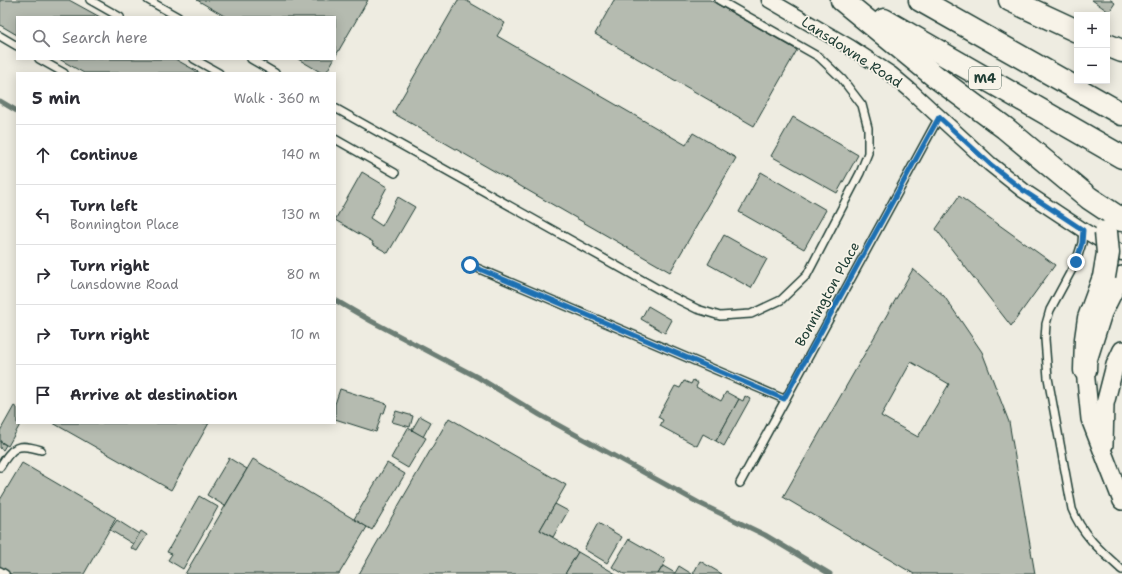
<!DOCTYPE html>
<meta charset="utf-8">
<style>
:root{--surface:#fff;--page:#f2f2f3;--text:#2b2b33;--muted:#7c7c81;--line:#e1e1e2}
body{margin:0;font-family:"Shantell Sans",sans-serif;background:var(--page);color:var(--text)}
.controls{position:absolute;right:12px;top:12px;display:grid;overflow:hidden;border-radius:0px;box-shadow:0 2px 10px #0003}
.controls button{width:36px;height:36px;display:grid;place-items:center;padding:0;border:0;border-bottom:1px solid var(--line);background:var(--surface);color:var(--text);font:20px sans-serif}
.stop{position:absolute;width:12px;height:12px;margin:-9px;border:3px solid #1f6fb2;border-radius:50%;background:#fff}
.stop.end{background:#1f6fb2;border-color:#fff;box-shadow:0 1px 4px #0008}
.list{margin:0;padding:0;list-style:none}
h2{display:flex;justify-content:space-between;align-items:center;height:52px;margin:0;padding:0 16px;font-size:17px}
h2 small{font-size:13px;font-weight:400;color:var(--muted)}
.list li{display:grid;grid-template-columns:26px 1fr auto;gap:12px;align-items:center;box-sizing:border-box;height:60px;padding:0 16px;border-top:1px solid var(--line)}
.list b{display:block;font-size:15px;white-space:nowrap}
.list p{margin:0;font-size:13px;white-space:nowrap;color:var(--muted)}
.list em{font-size:13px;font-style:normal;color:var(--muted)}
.icon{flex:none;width:22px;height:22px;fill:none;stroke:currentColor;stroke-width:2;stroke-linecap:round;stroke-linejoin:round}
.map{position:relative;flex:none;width:1122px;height:574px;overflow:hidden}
.search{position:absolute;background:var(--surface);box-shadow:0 2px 10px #0003;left:16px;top:16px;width:320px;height:44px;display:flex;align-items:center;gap:10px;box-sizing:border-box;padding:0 14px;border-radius:0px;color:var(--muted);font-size:15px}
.panel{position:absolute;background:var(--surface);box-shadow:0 2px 10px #0003;left:16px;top:72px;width:320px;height:352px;border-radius:0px}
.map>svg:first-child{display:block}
</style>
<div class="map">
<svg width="1122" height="574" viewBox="0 0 1122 574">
<rect width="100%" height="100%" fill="#eeece1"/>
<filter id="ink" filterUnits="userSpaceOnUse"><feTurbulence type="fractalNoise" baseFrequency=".025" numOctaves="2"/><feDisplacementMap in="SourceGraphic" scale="8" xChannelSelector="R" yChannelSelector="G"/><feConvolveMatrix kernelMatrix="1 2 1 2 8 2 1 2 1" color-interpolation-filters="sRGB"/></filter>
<g filter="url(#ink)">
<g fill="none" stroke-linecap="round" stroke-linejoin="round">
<g stroke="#6c7e74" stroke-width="5">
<polyline points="0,101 17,111"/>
<polyline points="335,300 371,321 479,378 540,415 699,503 765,535 830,574"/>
</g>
</g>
<g fill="#b5bbb0" stroke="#1f3d34" fill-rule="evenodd">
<polygon points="0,0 69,0 100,17 17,17 17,35 0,25"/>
<polygon points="197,0 368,0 335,57 335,17 226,17"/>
<polygon points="458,0 465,0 505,23 497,36 686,145 693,133 736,158 670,272 393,113"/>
<polygon points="614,0 710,0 797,50 754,126 595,34"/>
<polygon points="1092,0 1111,0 1115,3 1109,12"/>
<polygon points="59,59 175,59 200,73 84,73"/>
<polygon points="298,59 334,59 326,73 322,73"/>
<polygon points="793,117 858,155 837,193 771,156"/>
<polygon points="362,172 387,187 370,218 382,226 398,197 415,207 388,253 372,244 373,242 335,220"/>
<polygon points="761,172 826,210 804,249 739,212"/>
<polygon points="959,196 1055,265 1011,326 936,229"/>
<polygon points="724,235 767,259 751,288 708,264"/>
<path d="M913 269 944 296 982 352 1009 422 1035 574H914L783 497ZM911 362 949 384 918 437 881 416Z"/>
<polygon points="648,306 672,320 665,333 641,319"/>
<polygon points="693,380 698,383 696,387 721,401 726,392 739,399 716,441 703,434 697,446 660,426 663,420 658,417 675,386 680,388 684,381 691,384"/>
<polygon points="340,389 387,404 384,413 382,413 376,432 335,419 335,404"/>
<polygon points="745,396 750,399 724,446 716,441 739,399 743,401"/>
<polygon points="14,406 17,408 17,423 21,423 8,446 0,441 0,431"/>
<polygon points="396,411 413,416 410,427 392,422"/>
<polygon points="420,416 431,422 423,437 412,430"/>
<polygon points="449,418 566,485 540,530 578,552 565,574 359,574"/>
<polygon points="53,423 209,423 171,490"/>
<polygon points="408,428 426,438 408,468 391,458"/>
<polygon points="0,442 6,445 3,450 0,448"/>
<polygon points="229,458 247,469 225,506 207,495"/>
<polygon points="253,459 367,527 339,574 185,574"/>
<polygon points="22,463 116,518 84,574 11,574 0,567 0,500"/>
<polygon points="387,463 405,474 372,530 354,519"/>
<polygon points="199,496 218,507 183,569 168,560 172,554 167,552"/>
<polygon points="555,504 568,511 553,537 540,530"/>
<polygon points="117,520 139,534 133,544 110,530"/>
<polygon points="598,523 622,537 607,563 584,549"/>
<polygon points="141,531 147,535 137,551 131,548"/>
<polygon points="629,539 666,560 658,574 624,574 612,567"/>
<polygon points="578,552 616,574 565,574"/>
<polygon points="700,561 722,574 693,574"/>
<polygon points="663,566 675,573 679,566 692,574 658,574"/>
</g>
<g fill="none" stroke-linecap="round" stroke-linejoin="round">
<defs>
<g id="service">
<polyline points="90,0 120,17"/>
<polyline points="148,0 178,17"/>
<polyline points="0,36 17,46"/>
<polyline points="39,59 64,73"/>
<polyline points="194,59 219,73"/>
<polyline points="251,59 275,73"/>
<polyline points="335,108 667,294 697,309 720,316 751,314 781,300 807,275 860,173 868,153 868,128 862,105 842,79 819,57 719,0"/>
<polyline points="335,139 395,173"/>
<path d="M1083 230 1082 243 1076 262 1050 310 1046 324 1045 339 1048 378 1072 509C1082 535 1102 552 1122 570"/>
<polyline points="470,265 784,399"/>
<path d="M0 467C13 446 17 443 41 450"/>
<polyline points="740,483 939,117"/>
<polyline points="0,571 5,574"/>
</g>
<polyline id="minor" points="769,0 850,47 891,74 910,90 990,164 1024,191 1083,230 1122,253"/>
<g id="tertiary">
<polyline points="1122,275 1103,313 1085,370 1090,419 1122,501"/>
<polyline points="1104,445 1105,404 1115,365 1122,350"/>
</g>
<g id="motorway">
<polyline points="842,0 936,77 1005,128 1089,198 1122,220"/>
<polyline points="920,0 1122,114"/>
<polyline points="1010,0 1077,31"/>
<polyline points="884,20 1122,157"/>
<polyline points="1107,45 1122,51"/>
<polyline points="1085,370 1086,339 1089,318 1104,277"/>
</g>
</defs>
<use href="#service" stroke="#1f3d34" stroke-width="10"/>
<use href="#minor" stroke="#1f3d34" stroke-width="17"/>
<use href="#tertiary" stroke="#1f3d34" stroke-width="20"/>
<use href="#motorway" stroke="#1f3d34" stroke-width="25"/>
<use href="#service" stroke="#f7f3e8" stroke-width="7"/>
<use href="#minor" stroke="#f7f3e8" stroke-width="14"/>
<use href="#tertiary" stroke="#f7f3e8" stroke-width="17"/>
<use href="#motorway" stroke="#f7f3e8" stroke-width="22"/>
<defs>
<polyline id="motorway-bridge" points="1104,277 1108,253 1106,232"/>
</defs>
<use href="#motorway-bridge" stroke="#1f3d34" stroke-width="25" stroke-linecap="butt"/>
<use href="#motorway-bridge" stroke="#f7f3e8" stroke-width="22"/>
</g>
</g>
<g fill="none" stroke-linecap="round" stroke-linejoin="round" filter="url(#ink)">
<polyline stroke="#1f6fb2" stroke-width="5" points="470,265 784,399 939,117 990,164 1024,191 1083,230 1082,243 1076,262"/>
</g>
<g text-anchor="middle" stroke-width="3.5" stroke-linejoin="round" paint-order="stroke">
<rect fill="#f7f3e8" stroke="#60746a" stroke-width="1" x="969" y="67" width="32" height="22" rx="3"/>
<g font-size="13" font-weight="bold" fill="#1f3d34">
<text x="985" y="83">M4</text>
</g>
<g font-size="14" fill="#1f3d34" stroke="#f7f3e8">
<text transform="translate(852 52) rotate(33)" y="5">Lansdowne Road</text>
<text transform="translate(827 294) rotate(-61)" y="5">Bonnington Place</text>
</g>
</g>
</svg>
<div class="controls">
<button>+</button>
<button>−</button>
</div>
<div class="stop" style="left:470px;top:265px"></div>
<div class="stop end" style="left:1076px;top:262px"></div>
<div class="search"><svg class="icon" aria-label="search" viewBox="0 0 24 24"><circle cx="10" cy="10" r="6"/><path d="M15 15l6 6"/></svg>Search here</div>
<section class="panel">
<h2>5 min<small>Walk · 360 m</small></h2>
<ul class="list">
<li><svg class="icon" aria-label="ahead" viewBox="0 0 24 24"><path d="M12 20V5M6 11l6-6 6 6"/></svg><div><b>Continue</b></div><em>140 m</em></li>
<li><svg class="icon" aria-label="left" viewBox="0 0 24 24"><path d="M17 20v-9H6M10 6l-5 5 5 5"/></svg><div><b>Turn left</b><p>Bonnington Place</p></div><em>130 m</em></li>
<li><svg class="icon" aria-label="right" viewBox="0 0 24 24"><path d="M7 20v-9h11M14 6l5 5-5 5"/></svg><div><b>Turn right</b><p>Lansdowne Road</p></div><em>80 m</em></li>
<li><svg class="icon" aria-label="right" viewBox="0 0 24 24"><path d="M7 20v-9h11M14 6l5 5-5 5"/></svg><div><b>Turn right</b></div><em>10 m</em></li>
<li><svg class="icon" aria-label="arrive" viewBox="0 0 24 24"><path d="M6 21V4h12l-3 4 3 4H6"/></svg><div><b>Arrive at destination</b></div></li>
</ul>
</section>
</div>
